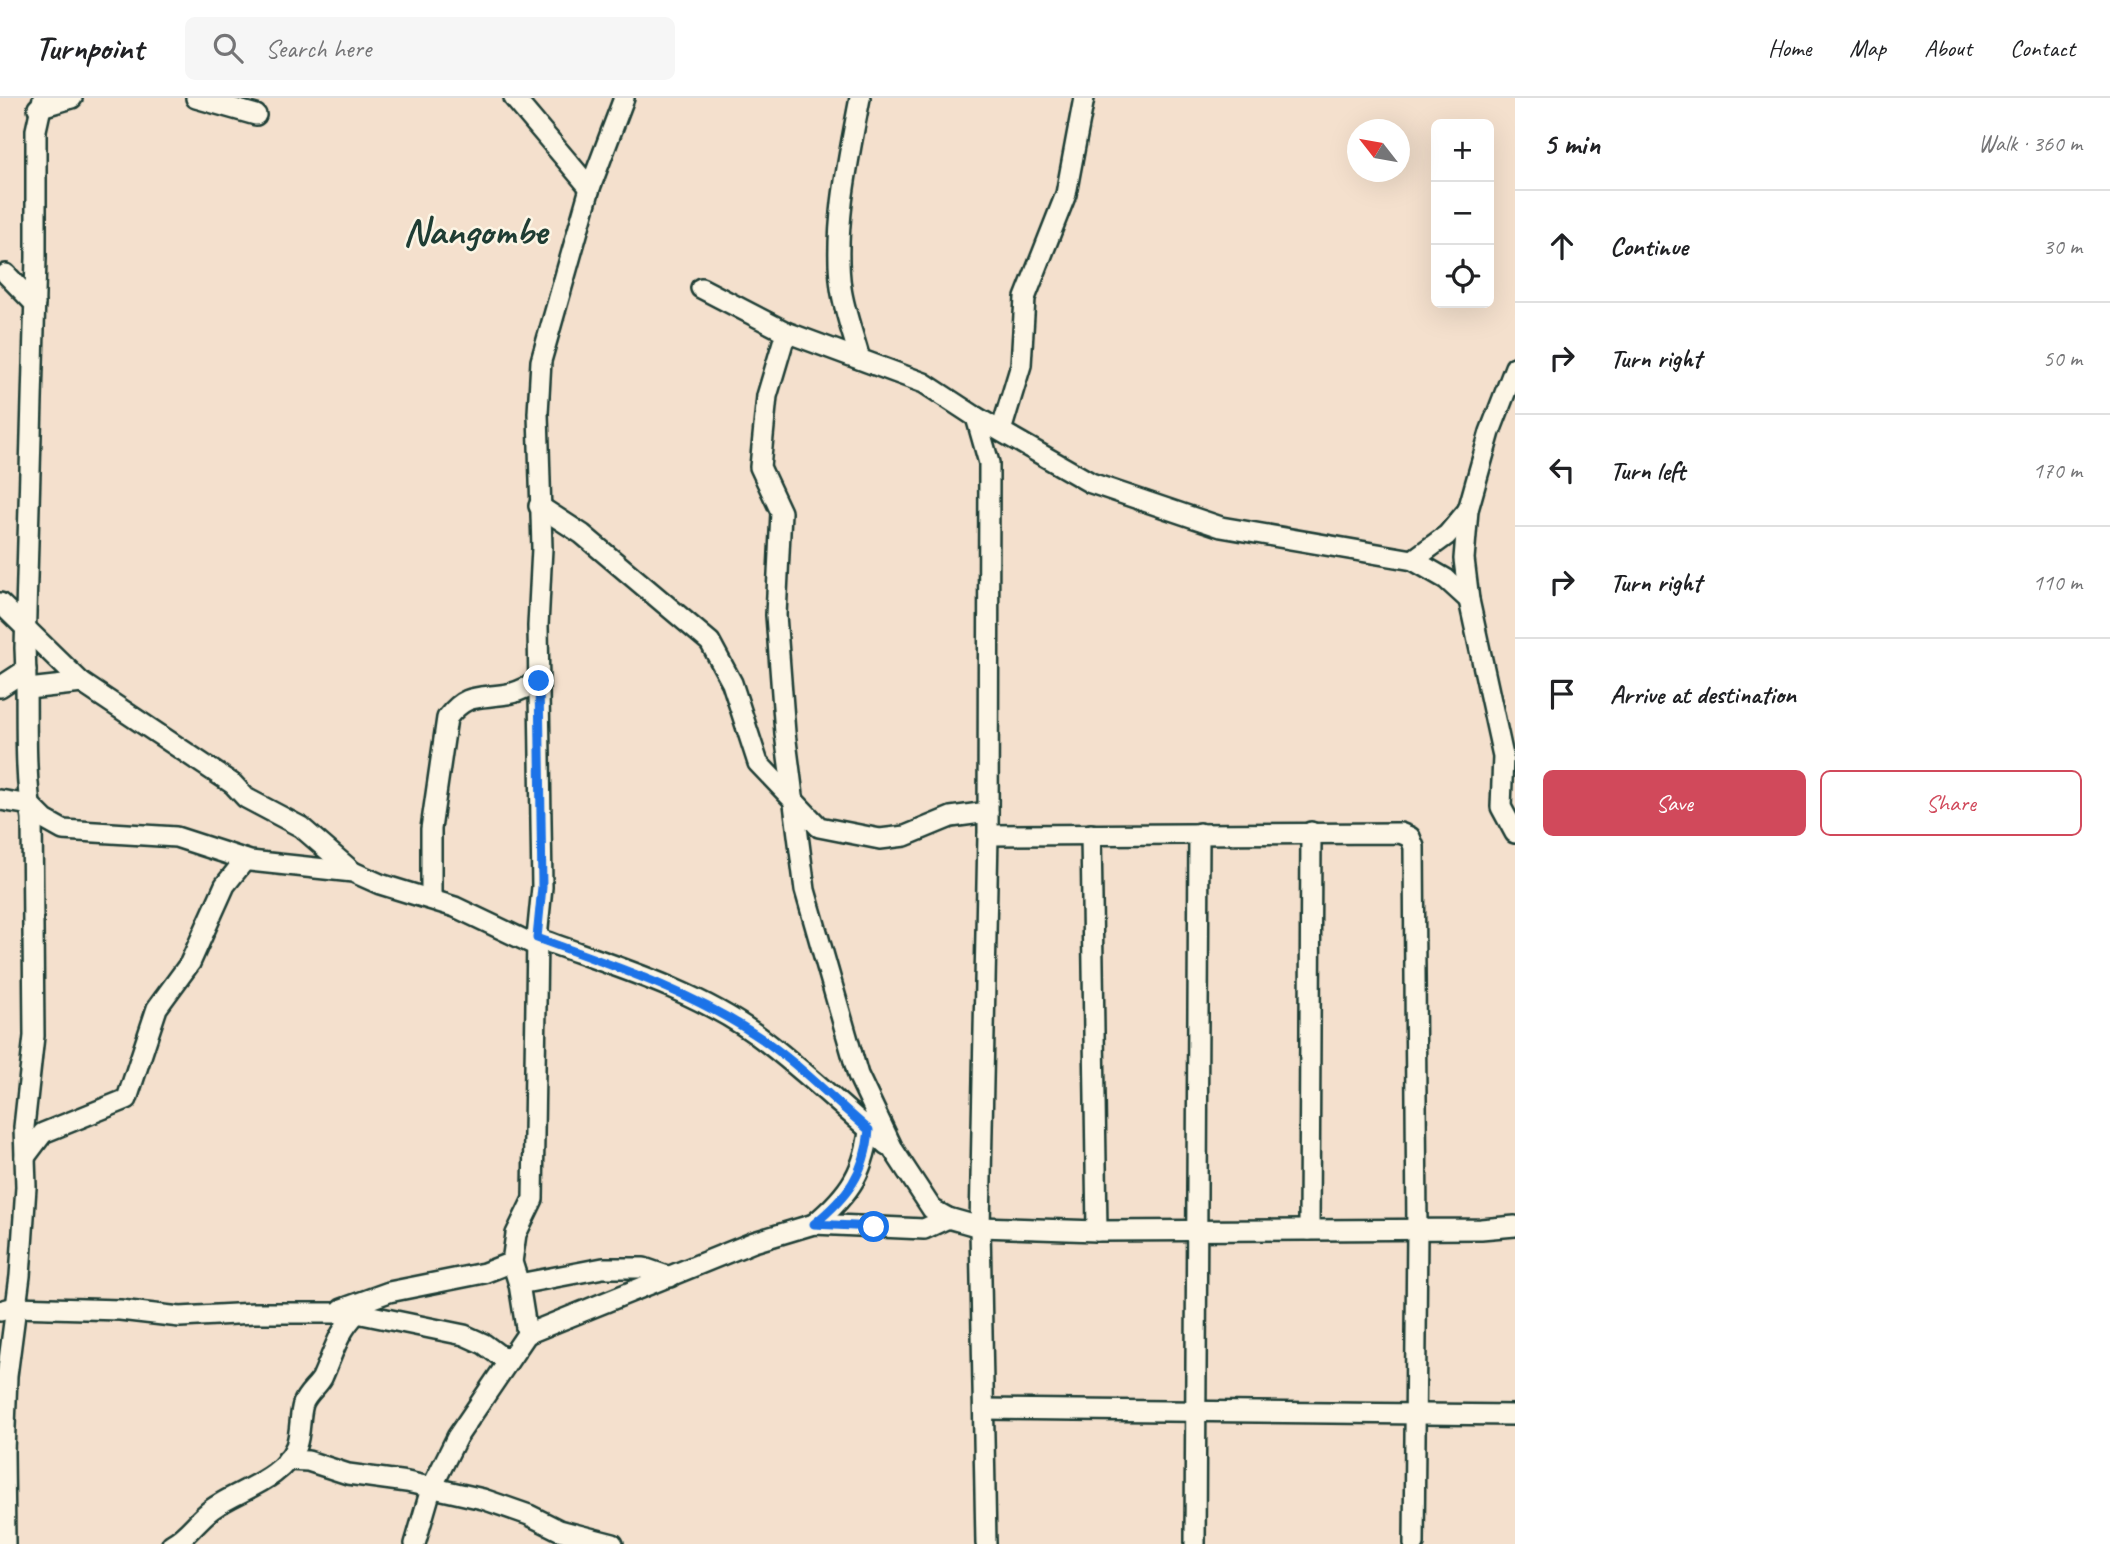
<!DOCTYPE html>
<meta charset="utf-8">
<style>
:root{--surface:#fff;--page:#f6f6f6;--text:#202124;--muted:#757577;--line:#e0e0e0;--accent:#d1495b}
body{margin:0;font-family:Caveat,sans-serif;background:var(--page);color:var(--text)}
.controls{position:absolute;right:21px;top:21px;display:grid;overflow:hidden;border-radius:10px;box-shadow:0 7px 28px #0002}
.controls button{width:63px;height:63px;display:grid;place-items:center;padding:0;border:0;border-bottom:2px solid var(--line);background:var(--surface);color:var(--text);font:35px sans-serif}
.compass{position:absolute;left:1347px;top:21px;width:63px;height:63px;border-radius:50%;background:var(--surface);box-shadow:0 7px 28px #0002;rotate:301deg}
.stop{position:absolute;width:21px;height:21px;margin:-16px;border:5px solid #1a73e8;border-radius:50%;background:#fff}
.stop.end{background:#1a73e8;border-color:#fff;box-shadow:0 2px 7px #0008}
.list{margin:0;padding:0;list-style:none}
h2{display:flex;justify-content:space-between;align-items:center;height:91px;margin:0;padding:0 28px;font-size:30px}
h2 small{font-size:23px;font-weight:400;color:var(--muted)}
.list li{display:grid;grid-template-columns:46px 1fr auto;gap:21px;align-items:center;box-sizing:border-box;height:112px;padding:0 28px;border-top:2px solid var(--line)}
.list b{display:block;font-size:26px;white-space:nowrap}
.list em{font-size:23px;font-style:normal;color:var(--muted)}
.actions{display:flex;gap:14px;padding:21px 28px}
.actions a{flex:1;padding:16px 0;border:2px solid var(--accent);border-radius:10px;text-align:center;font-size:24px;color:var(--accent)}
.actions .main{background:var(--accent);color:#fff}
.icon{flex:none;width:38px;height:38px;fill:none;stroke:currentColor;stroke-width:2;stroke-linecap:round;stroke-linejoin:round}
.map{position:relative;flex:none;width:1515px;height:1446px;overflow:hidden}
header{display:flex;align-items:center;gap:42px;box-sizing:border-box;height:98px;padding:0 35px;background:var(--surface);border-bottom:2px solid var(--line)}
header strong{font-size:33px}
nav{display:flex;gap:38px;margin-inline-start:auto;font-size:24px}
.search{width:490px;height:63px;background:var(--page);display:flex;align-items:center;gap:18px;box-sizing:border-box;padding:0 24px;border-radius:10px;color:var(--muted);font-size:26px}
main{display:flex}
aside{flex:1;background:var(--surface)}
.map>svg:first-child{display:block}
</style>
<header>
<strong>Turnpoint</strong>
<div class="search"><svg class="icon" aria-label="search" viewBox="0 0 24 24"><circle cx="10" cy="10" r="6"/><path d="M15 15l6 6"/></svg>Search here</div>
<nav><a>Home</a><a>Map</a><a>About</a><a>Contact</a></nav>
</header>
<main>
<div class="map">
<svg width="1515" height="1446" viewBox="0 0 1515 1446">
<rect width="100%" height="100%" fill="#f4e0cd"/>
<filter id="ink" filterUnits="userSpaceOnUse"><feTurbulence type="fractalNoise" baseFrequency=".0143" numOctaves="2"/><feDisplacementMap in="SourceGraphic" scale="14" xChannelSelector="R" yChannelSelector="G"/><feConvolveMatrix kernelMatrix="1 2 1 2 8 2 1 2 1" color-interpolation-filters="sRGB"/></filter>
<g filter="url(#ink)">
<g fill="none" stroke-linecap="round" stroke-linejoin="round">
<defs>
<g id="minor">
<polyline points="196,0 256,17"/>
<polyline points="514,0 590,90"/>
<polyline points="38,10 72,0"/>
<polyline points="6,176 35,206"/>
<polyline points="701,190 786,234 924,285 976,319 989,365 988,737 980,1129 986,1446"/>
<polyline points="786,234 767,298 760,369 781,414 776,517 785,635 805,792 858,977 894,1053 932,1111 948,1120 980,1129 1097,1133 1481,1131 1515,1128"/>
<path d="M859 258C853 236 844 212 841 190 833 130 849 58 860 0"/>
<polyline points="1515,269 1490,334 1468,412 1464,461 1469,502 1503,658 1501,709 1515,735"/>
<polyline points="976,319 1091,385 1221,429 1413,462 1446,481 1469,502"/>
<polyline points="1001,333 1021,267 1025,200 1066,96 1084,0"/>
<polyline points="539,408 582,436 710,544 732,585 758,665 819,729 880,741 905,738 951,719 988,714"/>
<polyline points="1413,462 1447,437 1468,412"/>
<polyline points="0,505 82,585 233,686 246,700 301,729 353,774"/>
<polyline points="0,589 26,572"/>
<polyline points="28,591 82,585"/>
<polyline points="0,702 30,707 45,722 63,732 176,739 250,763 353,774 380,786 455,809 537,848"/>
<polyline points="1091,736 1097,1133"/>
<polyline points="988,737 1400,735 1410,739 1414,749 1417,1132 1414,1446"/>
<path d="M431 801V731L447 620C467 594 479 601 507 596 518 595 529 588 539 583"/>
<path d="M537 840C610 867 692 890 757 937 802 970 844 1011 887 1047"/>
<polyline points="25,1059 43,1035 127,1001 157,910 190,865 225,787 245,762"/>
<path d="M814 1126C850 1096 866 1072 870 1024"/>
<polyline points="1309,1132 1311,734"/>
<polyline points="519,1186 603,1170 644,1170 670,1179"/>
<polyline points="342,1211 389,1194 484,1175 512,1164"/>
<polyline points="0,1213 15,1209 120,1212 180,1219 254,1215 357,1215 464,1237 484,1246 507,1263"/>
<polyline points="527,1236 754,1144 814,1126 924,1131 948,1120"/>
<polyline points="984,1311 1515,1317"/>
<polyline points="287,1362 308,1363 348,1376 407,1384 483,1401 529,1417 559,1432 613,1446"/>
<path d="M5 1446 4 1354 7 1278 20 1178 26 1089 24 1029 34 938 32 721C23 665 28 606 25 550L36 160V32L43 0"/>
<path d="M172 1446C187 1439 197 1422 212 1411 239 1391 282 1383 296 1348 301 1334 299 1319 303 1306 307 1295 317 1289 322 1280 333 1256 338 1233 357 1215"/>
<polyline points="415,1446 431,1391 457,1339 527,1236 519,1186 512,1164 516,1136 533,1101 537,840 542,789 538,528 542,450 538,315 541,263 590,90 624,0"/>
<polyline points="1195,1446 1199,735"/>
</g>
</defs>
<use href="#minor" stroke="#1f3d34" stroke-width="24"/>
<use href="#minor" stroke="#fcf5e5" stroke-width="19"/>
</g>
</g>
<g fill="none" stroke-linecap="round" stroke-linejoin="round" filter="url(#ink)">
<path stroke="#1a73e8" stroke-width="9" d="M539 583 542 789 537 840C611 867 687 892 753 935 793 960 832 1001 869 1032 865 1076 847 1099 814 1126L874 1129"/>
</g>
<g text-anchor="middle" stroke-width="5" stroke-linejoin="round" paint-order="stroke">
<g font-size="40" font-weight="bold" fill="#1f3d34" stroke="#fcf5e5">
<text x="475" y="146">Nangombe</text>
</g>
</g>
</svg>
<div class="controls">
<button>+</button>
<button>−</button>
<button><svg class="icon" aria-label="locate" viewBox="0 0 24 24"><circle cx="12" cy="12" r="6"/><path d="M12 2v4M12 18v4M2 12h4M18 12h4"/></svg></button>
</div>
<svg class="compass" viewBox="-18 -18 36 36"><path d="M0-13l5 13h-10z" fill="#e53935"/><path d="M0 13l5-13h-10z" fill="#757577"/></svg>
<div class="stop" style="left:874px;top:1129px"></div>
<div class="stop end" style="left:539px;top:583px"></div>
</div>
<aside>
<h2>5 min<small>Walk · 360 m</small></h2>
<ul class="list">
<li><svg class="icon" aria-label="ahead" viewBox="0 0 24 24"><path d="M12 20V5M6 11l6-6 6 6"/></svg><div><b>Continue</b></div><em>30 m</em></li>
<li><svg class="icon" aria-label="right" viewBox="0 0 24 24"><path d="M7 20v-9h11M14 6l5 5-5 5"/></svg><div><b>Turn right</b></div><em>50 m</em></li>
<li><svg class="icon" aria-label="left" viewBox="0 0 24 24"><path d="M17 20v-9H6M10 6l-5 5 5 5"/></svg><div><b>Turn left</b></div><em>170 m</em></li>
<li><svg class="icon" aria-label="right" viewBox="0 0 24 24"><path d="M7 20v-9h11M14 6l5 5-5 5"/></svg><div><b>Turn right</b></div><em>110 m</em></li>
<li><svg class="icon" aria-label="arrive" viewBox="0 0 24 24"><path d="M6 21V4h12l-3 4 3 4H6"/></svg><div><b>Arrive at destination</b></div></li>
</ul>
<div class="actions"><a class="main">Save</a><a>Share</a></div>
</aside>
</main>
